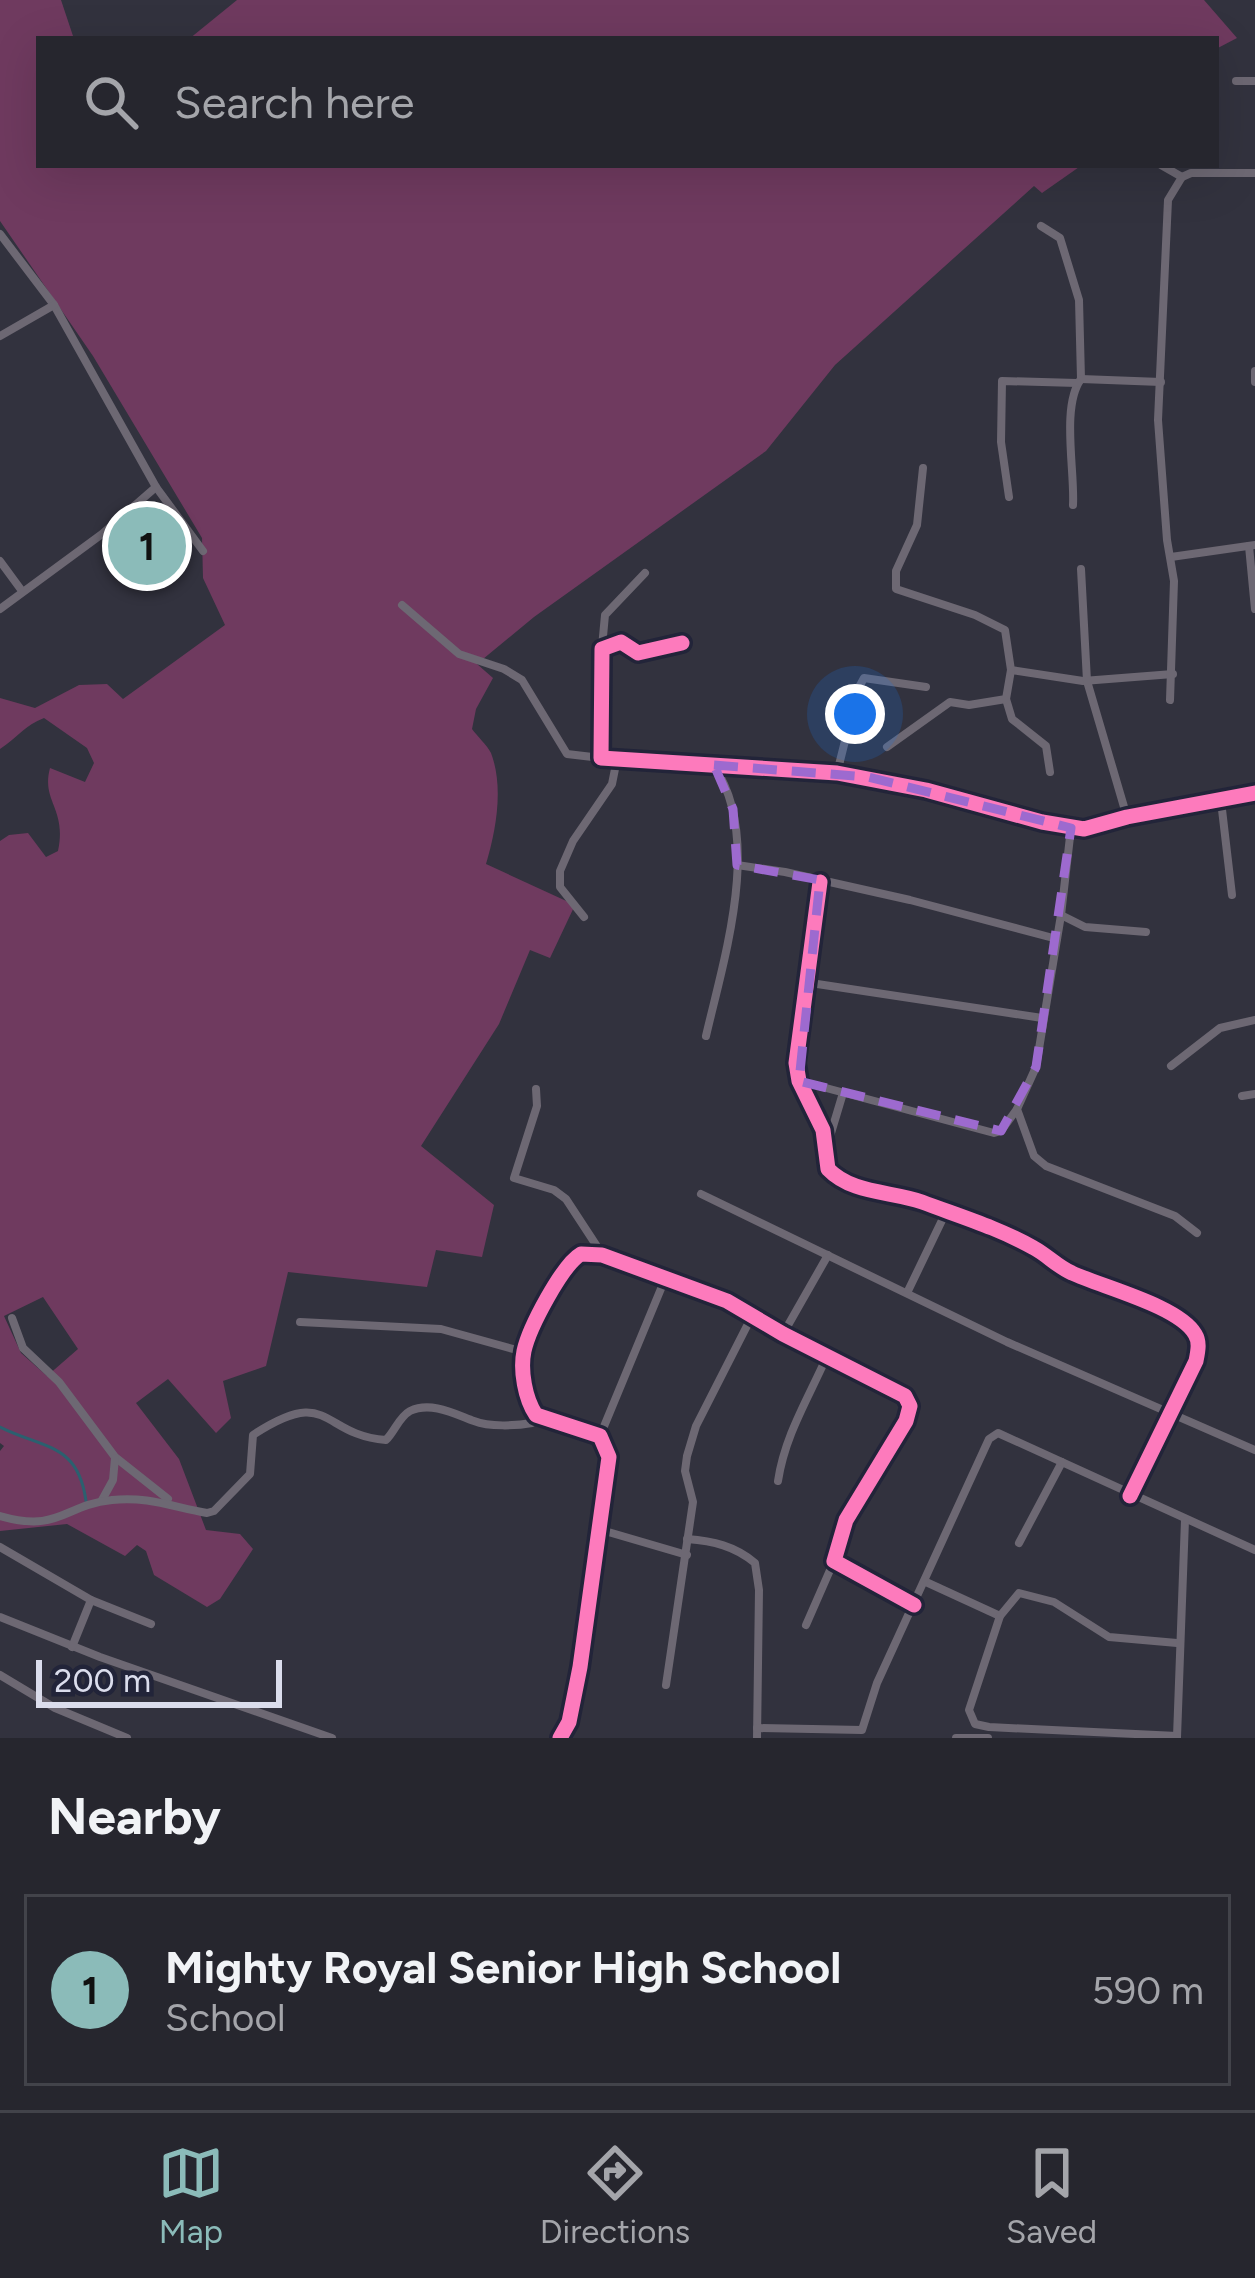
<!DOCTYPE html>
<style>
:root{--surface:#26262e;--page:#32323a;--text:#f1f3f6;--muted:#a4a5aa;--line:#42434a;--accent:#8bbbb9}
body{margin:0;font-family:Figtree,sans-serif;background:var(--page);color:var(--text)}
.scale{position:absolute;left:36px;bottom:30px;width:246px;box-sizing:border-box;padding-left:12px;border:6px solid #dbddec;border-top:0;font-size:33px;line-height:42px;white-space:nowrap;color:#dbddec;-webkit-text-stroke:9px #222439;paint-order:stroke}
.you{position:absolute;left:855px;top:714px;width:42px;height:42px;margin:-30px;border:9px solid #fff;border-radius:50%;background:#1a73e8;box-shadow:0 0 0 18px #1a73e833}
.badge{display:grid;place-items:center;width:78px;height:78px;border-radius:50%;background:var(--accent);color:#111;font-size:39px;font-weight:700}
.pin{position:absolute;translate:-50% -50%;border:6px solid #fff;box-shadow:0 3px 12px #0006}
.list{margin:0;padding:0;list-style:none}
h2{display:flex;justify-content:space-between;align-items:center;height:156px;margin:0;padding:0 48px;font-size:51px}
h2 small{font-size:39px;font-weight:400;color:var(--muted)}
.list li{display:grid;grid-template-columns:78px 1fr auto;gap:36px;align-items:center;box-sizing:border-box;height:192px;margin:0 24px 24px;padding:0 24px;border:3px solid var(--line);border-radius:0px}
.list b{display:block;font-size:45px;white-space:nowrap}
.list p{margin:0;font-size:39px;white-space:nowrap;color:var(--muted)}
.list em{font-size:39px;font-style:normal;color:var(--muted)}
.icon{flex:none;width:66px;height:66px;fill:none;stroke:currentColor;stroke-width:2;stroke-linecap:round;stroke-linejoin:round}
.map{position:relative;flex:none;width:1255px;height:1738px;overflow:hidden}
.search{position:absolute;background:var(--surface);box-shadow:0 12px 48px #0002;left:36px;right:36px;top:36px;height:132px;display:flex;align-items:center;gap:30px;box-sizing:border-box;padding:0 42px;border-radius:0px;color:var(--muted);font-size:45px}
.sheet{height:372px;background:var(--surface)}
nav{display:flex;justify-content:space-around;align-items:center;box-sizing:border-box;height:168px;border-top:3px solid var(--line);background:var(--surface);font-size:33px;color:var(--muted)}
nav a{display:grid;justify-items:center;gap:6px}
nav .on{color:var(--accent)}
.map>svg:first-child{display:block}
</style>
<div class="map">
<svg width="1255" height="1738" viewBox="0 0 1255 1738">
<rect width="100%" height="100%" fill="#32323e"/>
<g fill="#6f3a5f" fill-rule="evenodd">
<path d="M0 0H61L74 39H39V165H1082L1042 193 1034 186 835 365 766 451 534 617 477 664 493 678 476 709 472 729C477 736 487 745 491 753 504 787 496 831 486 864L575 905 550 958 530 950 499 1024 421 1146 494 1205 482 1257 436 1250 427 1287 288 1272 266 1366 223 1381 231 1418 216 1433 168 1379 136 1403 179 1459 206 1530 240 1534 253 1549 220 1599 207 1607 154 1575 146 1551 137 1545 125 1556 67 1524 0 1531V1451L4 1446 0 1443V841L9 835 28 833 46 857 58 851C67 808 41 802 50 768L85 782 94 763 87 748 44 718C25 725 17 738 0 749V698L35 708 79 685 107 684 123 699 225 625 203 578 202 538 93 356 0 221ZM43 1297 78 1349 47 1376 21 1353 4 1316Z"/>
<polygon points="237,0 1204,0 1237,38 1216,49 1216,39 189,39"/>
</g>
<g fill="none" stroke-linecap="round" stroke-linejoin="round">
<path stroke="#2b606f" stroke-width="3" d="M0 1427C44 1449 78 1443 86 1501"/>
<g stroke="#6d6873" stroke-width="8">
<polyline points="1236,81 1255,81"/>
<polyline points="1161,165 1182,177"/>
<path d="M1041 226 1060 238 1079 300 1081 379C1061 406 1075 471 1073 505"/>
<polyline points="0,234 54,305 156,487 203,551"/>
<polyline points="0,336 54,305"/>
<polyline points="1255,371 1255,382"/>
<polyline points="1081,379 1161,382"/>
<polyline points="923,468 917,525 896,571 896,589 975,615 1005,630 1011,670 1083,681 1173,674"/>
<polyline points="1009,497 1001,442 1002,381 1077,383"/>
<polyline points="1249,546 1255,609"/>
<polyline points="1171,557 1255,545"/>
<polyline points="0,561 22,591"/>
<polyline points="1081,569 1087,681 1127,817"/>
<polyline points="402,605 459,654 504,669 522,680 567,754 601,758"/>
<polyline points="0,609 102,534 156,487"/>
<polyline points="682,643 638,653 621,642 602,649 601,758 837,773 926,790 1042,822 1084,829 1127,817 1255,793"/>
<polyline points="602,647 605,615 645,573"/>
<polyline points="1006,699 1012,719 1046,746 1050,772"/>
<polyline points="1170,700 1174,581 1167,540 1158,420 1168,200 1182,177 1191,173 1255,173"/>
<polyline points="887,747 950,702 969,705 1006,699 1011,670"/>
<polyline points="837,773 858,689 864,678 926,687"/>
<polyline points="1221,801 1232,895"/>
<polyline points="1071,828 1061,915 1036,1067 1017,1109 1034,1156 1046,1166 1175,1216 1197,1233"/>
<polyline points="737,865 785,872 910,900 1057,939"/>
<path d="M820 882 796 1063 799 1081 823 1130 828 1169C852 1194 891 1191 922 1202 959 1216 999 1228 1034 1248 1047 1255 1058 1267 1072 1273 1102 1287 1179 1306 1195 1334 1200 1342 1198 1351 1196 1361L1130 1496"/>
<polyline points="1061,915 1085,927 1146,932"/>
<polyline points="584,917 560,887 560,871 573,841 612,784 617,759"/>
<polyline points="804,982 1042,1018"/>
<path d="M706 1036C724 958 763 838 714 766"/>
<polyline points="1171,1066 1220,1028 1255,1020"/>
<polyline points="800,1081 994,1133 1001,1131 1017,1109"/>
<polyline points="536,1089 537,1106 514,1178 554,1190 566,1199 602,1254"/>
<polyline points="1242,1096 1255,1094"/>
<polyline points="828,1143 843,1093"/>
<polyline points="701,1194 1007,1342 1255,1450"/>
<polyline points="907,1293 946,1212"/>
<polyline points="12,1318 23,1348 59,1382 115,1457 168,1499"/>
<polyline points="300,1322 441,1329 524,1352"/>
<polyline points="783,1334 828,1255"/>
<polyline points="600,1436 665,1279"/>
<path d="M778 1481C785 1435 808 1399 827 1356"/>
<polyline points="102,1500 113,1480 115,1458"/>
<path d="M0 1516C60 1533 63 1505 112 1500 147 1496 173 1507 207 1513L214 1511 250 1474 253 1435C331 1384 320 1435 386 1440 395 1431 399 1417 410 1411 431 1401 455 1414 474 1421 489 1427 516 1426 532 1423L536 1415"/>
<polyline points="598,1529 687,1555"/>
<path d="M687 1539C713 1541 735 1546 755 1563L759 1590 757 1738"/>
<polyline points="1019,1543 1062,1462"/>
<polyline points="0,1547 91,1600 151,1624"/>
<polyline points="926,1582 1000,1616"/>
<polyline points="0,1617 100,1657 332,1738"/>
<polyline points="806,1625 834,1561"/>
<polyline points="72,1647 91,1600"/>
<polyline points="0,1675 55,1708 127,1738"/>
<polyline points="666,1685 693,1502 685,1471 687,1456 696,1426 752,1316"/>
<polyline points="757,1728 862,1730 877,1683 989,1439 998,1433 1255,1550"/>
<polyline points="1177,1736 989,1727 975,1724 969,1710 1000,1616 1019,1593 1054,1602 1109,1637 1177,1643"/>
<polyline points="1177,1737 1185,1520"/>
<path d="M560 1738 569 1722 580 1667 609 1457 600 1436 536 1415C525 1399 520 1370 524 1351 529 1328 562 1265 581 1254L602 1255 727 1301 783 1334 905 1396 910 1406 906 1421 846 1520 834 1561 914 1605"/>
<polyline points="956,1738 988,1738"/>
</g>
<defs>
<g id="cycleway">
<polyline points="682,643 638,653 621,642 602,649 601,758 837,773 926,790 1042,822 1084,829 1127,817 1255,793"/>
<path d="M820 882 796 1063 799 1081 823 1130 828 1169C852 1194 891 1191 922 1202 959 1216 999 1228 1034 1248 1047 1255 1058 1267 1072 1273 1102 1287 1179 1306 1195 1334 1200 1342 1198 1351 1196 1361L1130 1496"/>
<path d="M560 1738 569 1722 580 1667 609 1457 600 1436 536 1415C525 1399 520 1370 524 1351 529 1328 562 1265 581 1254L602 1255 727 1301 783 1334 905 1396 910 1406 906 1421 846 1520 834 1561 914 1605"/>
</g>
</defs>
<use href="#cycleway" stroke="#222439" stroke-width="22"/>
<use href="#cycleway" stroke="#fd7abc" stroke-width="15"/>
</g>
<path fill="none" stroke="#9d6acf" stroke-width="9" stroke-dasharray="24 15" stroke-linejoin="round" d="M714 765 868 777 1071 828 1036 1067 1001 1131 799 1081 820 880 737 865 733 809Z"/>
</svg>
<div class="scale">200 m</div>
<div class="you"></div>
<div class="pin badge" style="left:147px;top:546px">1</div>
<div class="search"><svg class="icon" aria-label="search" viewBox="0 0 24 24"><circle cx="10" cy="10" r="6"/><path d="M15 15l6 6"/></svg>Search here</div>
</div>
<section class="sheet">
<h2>Nearby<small></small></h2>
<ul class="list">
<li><span class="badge">1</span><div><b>Mighty Royal Senior High School</b><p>School</p></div><em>590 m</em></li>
</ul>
</section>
<nav>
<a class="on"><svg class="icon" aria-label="map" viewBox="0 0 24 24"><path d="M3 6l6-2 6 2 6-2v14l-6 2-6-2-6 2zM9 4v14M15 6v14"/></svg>Map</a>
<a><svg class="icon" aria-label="directions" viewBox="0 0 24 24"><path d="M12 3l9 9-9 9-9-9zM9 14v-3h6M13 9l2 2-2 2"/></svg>Directions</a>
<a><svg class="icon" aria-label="saved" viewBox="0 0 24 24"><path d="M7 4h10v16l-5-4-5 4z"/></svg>Saved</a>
</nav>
